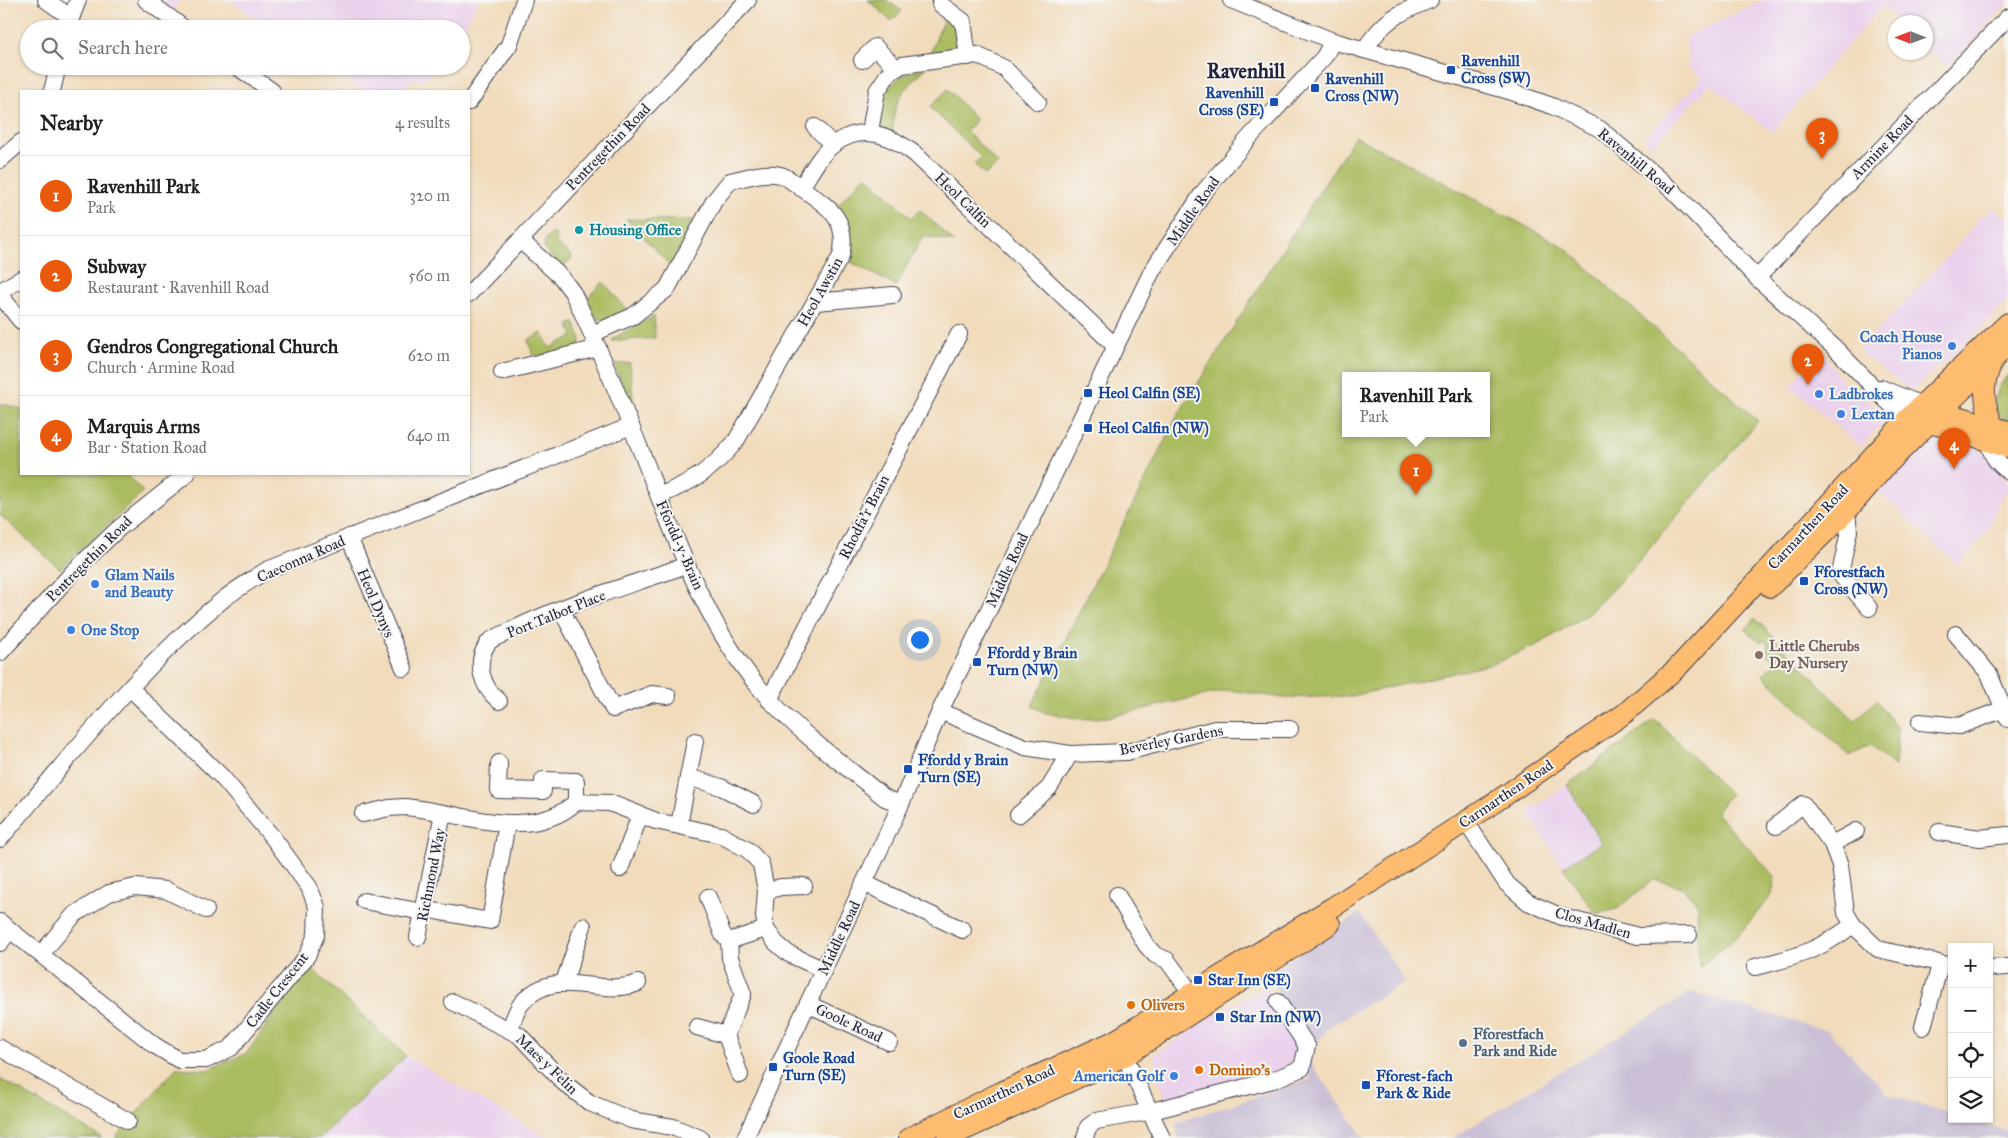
<!DOCTYPE html>
<meta charset="utf-8">
<style>
:root{--surface:#fff;--page:#f2f2f2;--text:#202124;--muted:#757577;--line:#e0e0e0;--accent:#ea580c}
body{margin:0;font-family:"IM FELL Great Primer",serif;background:var(--page);color:var(--text)}
.controls{position:absolute;right:15px;bottom:15px;display:grid;overflow:hidden;border-radius:0px;box-shadow:0 1px 4px #0004}
.controls button{width:45px;height:45px;display:grid;place-items:center;padding:0;border:0;border-bottom:1px solid var(--line);background:var(--surface);color:var(--text);font:25px sans-serif}
.compass{position:absolute;left:1888px;top:15px;width:45px;height:45px;border-radius:50%;background:var(--surface);box-shadow:0 1px 4px #0004;rotate:270deg}
.you{position:absolute;left:919px;top:639px;width:18px;height:18px;margin:-12px;border:4px solid #fff;border-radius:50%;background:#1a73e8;box-shadow:0 0 0 8px #1a73e833}
.badge{display:grid;place-items:center;width:32px;height:32px;border-radius:50%;background:var(--accent);color:#fff;font-size:16px;font-weight:700}
.pin{position:absolute;translate:-50% -41px;filter:drop-shadow(0 1px 2px #0008)}
.pin::after{content:'';position:absolute;top:26px;width:18px;height:15px;background:inherit;clip-path:polygon(0 0,100% 0,50% 100%)}
.popup{position:absolute;left:1342px;top:372px;width:148px;height:65px;box-sizing:border-box;display:grid;place-content:center;border-radius:0px;background:var(--surface);filter:drop-shadow(0 1px 4px #0005);font-size:16px;white-space:nowrap;color:var(--muted)}
.popup b{font-size:19px;color:var(--text)}
.popup::after{content:'';position:absolute;left:50%;top:100%;margin-left:-10px;border:10px solid transparent;border-top-color:var(--surface)}
.list{margin:0;padding:0;list-style:none}
h2{display:flex;justify-content:space-between;align-items:center;height:65px;margin:0;padding:0 20px;font-size:21px}
h2 small{font-size:16px;font-weight:400;color:var(--muted)}
.list li{display:grid;grid-template-columns:32px 1fr auto;gap:15px;align-items:center;box-sizing:border-box;height:80px;padding:0 20px;border-top:1px solid var(--line)}
.list b{display:block;font-size:19px;white-space:nowrap}
.list p{margin:0;font-size:16px;white-space:nowrap;color:var(--muted)}
.list em{font-size:16px;font-style:normal;color:var(--muted)}
.icon{flex:none;width:28px;height:28px;fill:none;stroke:currentColor;stroke-width:2;stroke-linecap:round;stroke-linejoin:round}
.map{position:relative;flex:none;width:2008px;height:1138px;overflow:hidden}
.search{position:absolute;background:var(--surface);box-shadow:0 1px 4px #0004;left:20px;top:20px;width:450px;height:55px;display:flex;align-items:center;gap:12px;box-sizing:border-box;padding:0 18px;border-radius:28px;color:var(--muted);font-size:19px}
.panel{position:absolute;background:var(--surface);box-shadow:0 1px 4px #0004;left:20px;top:90px;width:450px;height:385px;border-radius:0px}
.map>svg:first-child{display:block}
</style>
<div class="map">
<svg width="2008" height="1138" viewBox="0 0 2008 1138">
<rect width="100%" height="100%" fill="#f6f6f2"/>
<filter id="ink" filterUnits="userSpaceOnUse"><feTurbulence type="fractalNoise" baseFrequency=".02" numOctaves="2"/><feDisplacementMap in="SourceGraphic" scale="10" xChannelSelector="R" yChannelSelector="G"/><feConvolveMatrix kernelMatrix="1 2 1 2 8 2 1 2 1" color-interpolation-filters="sRGB"/></filter>
<filter id="wash" filterUnits="userSpaceOnUse"><feTurbulence type="fractalNoise" baseFrequency=".0096" numOctaves="4" result="noise"/><feDisplacementMap in="SourceGraphic" scale="20" xChannelSelector="R" yChannelSelector="G"/><feGaussianBlur stdDeviation="1.12" result="paint"/><feColorMatrix in="noise" values="0 0 0 0 0 0 0 0 0 0 0 0 0 0 0 0 0 1.4 0 .05"/><feComposite in="paint" operator="in"/></filter>
<g filter="url(#wash)">
<rect width="100%" height="100%" fill="#f1dbbb"/>
<g fill="#ead1ec">
<polygon points="160,0 180,0 173,11"/>
<polygon points="229,0 478,0 461,33 461,29 272,29"/>
<polygon points="1764,0 1881,0 1884,3 1887,0 2008,0 2008,3 1947,67 1926,47 1926,22 1900,22 1882,6 1772,132 1710,84 1652,146 1643,139 1702,78 1689,67 1686,37"/>
<polygon points="327,66 437,66 426,79 411,80 402,91 364,91"/>
<polygon points="1991,207 2008,219 2008,301 1972,337 1913,389 1909,389 1858,351 1958,245 1982,215 1985,217"/>
<polygon points="1822,349 1839,377 1852,390 1879,408 1883,419 1880,425 1861,447 1790,386"/>
<polygon points="1932,433 1961,440 1984,452 2008,483 2008,489 1999,502 1987,531 1958,565 1875,488"/>
<polygon points="1567,785 1601,844 1563,867 1527,812"/>
<polygon points="1268,987 1298,1053 1277,1074 1165,1102 1153,1056 1209,1017"/>
<polygon points="406,1056 548,1138 320,1138"/>
</g>
<g fill="#cabfd6">
<polygon points="1360,913 1405,982 1329,1027 1307,1058 1364,1138 1179,1138 1175,1123 1311,1079 1270,973"/>
<polygon points="1691,992 1828,1031 1888,1094 1952,1114 1952,1119 1969,1119 2008,1131 2008,1138 1452,1138"/>
</g>
<g fill="#aabc60" stroke="#666f4e" fill-rule="evenodd">
<polygon points="868,0 886,0 902,11 891,21"/>
<polygon points="944,18 953,20 957,27 959,49 931,52"/>
<path d="M926 68C902 93 893 96 893 135L882 131 877 124C883 89 891 76 926 68Z"/>
<polygon points="948,89 976,120 966,131 998,164 985,175 974,164 981,157 930,107"/>
<path d="M1355 136 1563 246 1758 421 1631 570 1589 613 1541 643 1493 664 1352 696 1284 698 1228 690 1108 717 1081 719 1046 713 1032 706 1179 413ZM1346 376H1486V434H1346Z"/>
<path d="M866 175 911 218 920 210 954 242 923 236 896 286 851 262C852 240 850 223 838 205Z"/>
<polygon points="626,219 694,220 671,266"/>
<polygon points="553,232 558,238 555,242 573,257 562,268 545,250 544,242"/>
<polygon points="603,282 629,311 605,323 594,315 587,298"/>
<polygon points="654,316 655,338 612,341 614,338"/>
<polygon points="574,322 581,339 578,351 533,356 528,340 542,333 550,348 573,336 569,325"/>
<polygon points="630,363 633,399 629,400 614,364"/>
<path d="M2008 375V423C1989 410 1994 391 2008 375Z"/>
<polygon points="0,403 21,409 21,474 126,474 143,492 60,569 0,515"/>
<polygon points="1755,618 1855,721 1876,700 1898,729 1895,766 1870,746 1849,756 1763,675 1775,662 1765,652 1770,646 1763,640 1761,643 1745,630"/>
<polygon points="1655,719 1730,794 1716,813 1775,877 1772,895 1736,938 1699,967 1697,903 1682,887 1654,879 1617,909 1596,914 1563,867 1601,843 1567,785"/>
<polygon points="308,965 406,1056 320,1138 115,1138 176,1068 207,1070 247,1053"/>
<polygon points="0,1079 102,1138 0,1138"/>
</g>
</g>
<g filter="url(#ink)">
<g fill="none" stroke-linecap="round" stroke-linejoin="round">
<defs>
<g id="minor">
<polyline points="46,0 70,17"/>
<polyline points="146,0 185,29"/>
<polyline points="1231,0 1333,41 1509,91 1552,106 1600,129 1673,191 1757,278 1836,349 1885,399 1907,419"/>
<polyline points="940,4 963,21 968,57"/>
<polyline points="67,29 78,0"/>
<path d="M1364 50C1385 19 1396 14 1430 0"/>
<polyline points="862,60 875,47 896,68"/>
<polyline points="236,66 272,91"/>
<polyline points="52,91 58,66"/>
<polyline points="469,102 509,45 524,0"/>
<polyline points="815,127 833,145"/>
<polyline points="870,132 877,91 889,73 902,65 977,55 1004,68 1038,102"/>
<polyline points="0,160 21,142"/>
<path d="M801 188C810 174 820 154 834 144 863 123 890 135 915 154L1115 346"/>
<path d="M520 240 561 277 573 293C598 346 621 401 643 456 676 540 708 633 770 700 804 737 847 767 885 798L901 804"/>
<polyline points="1757,278 2008,17"/>
<polyline points="0,291 21,279"/>
<polyline points="469,294 748,0"/>
<polyline points="0,295 21,321"/>
<polyline points="816,302 893,295"/>
<path d="M592 334 633 316 667 289 714 201 730 181C745 178 764 171 780 175 787 176 796 185 803 189 830 208 849 220 841 256L736 441C710 472 695 480 659 496"/>
<polyline points="502,372 598,348"/>
<polyline points="1881,388 1922,405"/>
<path d="M1989 442C1991 456 1997 463 2008 471"/>
<polyline points="1847,511 1849,531 1840,574 1869,608"/>
<polyline points="349,537 404,668"/>
<polyline points="561,609 613,709 652,694 668,696"/>
<polyline points="1956,634 1989,674 2008,719"/>
<polyline points="0,653 73,572 118,529 187,474"/>
<polyline points="769,700 959,334"/>
<path d="M499 701C482 687 474 663 488 643 492 638 502 635 508 632 565 603 628 586 687 565"/>
<polyline points="940,711 1025,747 1070,754 1127,752 1215,729 1290,729"/>
<polyline points="1920,722 1959,726 2004,709"/>
<polyline points="499,763 498,790 543,791 543,780 576,781 576,802"/>
<polyline points="688,777 721,787 754,804"/>
<path d="M363 814 389 808 404 807C458 811 530 844 576 802L610 803 656 821 721 835 748 850 761 864 766 891 764 916 766 929 776 943 789 954 824 970"/>
<polyline points="1018,815 1049,788 1070,754"/>
<polyline points="679,825 695,741"/>
<polyline points="1776,826 1803,804 1832,844 1840,865 1846,913 1853,925 1878,949 1952,966"/>
<polyline points="1472,831 1507,884 1528,902 1562,917 1638,936 1689,935"/>
<polyline points="1939,832 1980,838 2008,835"/>
<path d="M0 839C71 756 139 667 225 598 238 588 253 579 267 570L631 426"/>
<polyline points="1832,844 1856,831"/>
<polyline points="620,869 640,815"/>
<polyline points="864,883 963,930"/>
<polyline points="766,891 781,887 804,886"/>
<polyline points="1117,895 1146,945 1155,955 1167,960 1192,994"/>
<polyline points="708,897 723,935 729,941"/>
<polyline points="364,901 423,912"/>
<polyline points="435,911 490,921 507,823"/>
<polyline points="0,922 154,1045 179,1060 206,1060 231,1048 307,956 316,935 317,907 309,887 274,839 222,777 130,688"/>
<polyline points="418,937 443,813"/>
<polyline points="729,941 730,958 743,994 726,1035 740,1075"/>
<polyline points="729,941 766,929"/>
<polyline points="0,943 10,930"/>
<polyline points="41,954 74,915 109,893 135,887 166,890 206,910"/>
<path d="M1755 967C1797 957 1818 951 1853 925"/>
<polyline points="1989,968 2008,967"/>
<polyline points="564,982 583,926"/>
<polyline points="453,1002 519,1035 564,1083 590,1103 631,1120 673,1127 700,1138"/>
<polyline points="808,1004 889,1042"/>
<polyline points="697,1027 726,1035"/>
<polyline points="1923,1027 1940,965"/>
<path d="M510 1029C513 1021 516 1011 521 1004 556 963 597 999 638 983"/>
<polyline points="1118,1047 1125,1056 1162,1138"/>
<polyline points="0,1048 128,1121"/>
<polyline points="745,1138 901,804 940,711 1152,271 1202,194 1248,139 1324,57 1333,41"/>
<polyline points="1085,1138 1088,1127 1096,1121 1152,1111 1273,1080 1302,1068 1307,1046 1278,1002"/>
</g>
<g id="major">
<path d="M1992 363C1981 386 1984 403 1993 426"/>
<polyline points="1931,408 2008,431"/>
<polyline points="1919,421 1950,428 2008,448"/>
<polyline points="1770,587 1847,511 1884,468 1928,424 2008,345"/>
<polyline points="909,1138 1001,1092 1114,1041 1333,907 1485,809 1624,714 1677,668 1907,419 2008,323"/>
<polyline points="947,1138 1125,1056 1330,924"/>
</g>
</defs>
<use href="#minor" stroke="#413e4e" stroke-width="18"/>
<use href="#major" stroke="#413e4e" stroke-width="22"/>
<use href="#minor" stroke="#fff" stroke-width="16"/>
<use href="#major" stroke="#fdbc70" stroke-width="20"/>
</g>
</g>
<g fill="#1a4fb4" stroke="#f6f6f2" stroke-width="2">
<rect x="1446" y="65" width="10" height="10" rx="2.5"/>
<rect x="1310" y="83" width="10" height="10" rx="2.5"/>
<rect x="1269" y="97" width="10" height="10" rx="2.5"/>
<rect x="1083" y="388" width="10" height="10" rx="2.5"/>
<rect x="1083" y="423" width="10" height="10" rx="2.5"/>
<rect x="1799" y="576" width="10" height="10" rx="2.5"/>
<rect x="972" y="657" width="10" height="10" rx="2.5"/>
<rect x="903" y="764" width="10" height="10" rx="2.5"/>
<rect x="1193" y="975" width="10" height="10" rx="2.5"/>
<rect x="1215" y="1012" width="10" height="10" rx="2.5"/>
<rect x="768" y="1062" width="10" height="10" rx="2.5"/>
<rect x="1361" y="1080" width="10" height="10" rx="2.5"/>
</g>
<circle fill="#0f9aa8" stroke="#f6f6f2" stroke-width="2" cx="579" cy="230" r="5"/>
<g fill="#3f7fe0" stroke="#f6f6f2" stroke-width="2">
<circle cx="1952" cy="346" r="5"/>
<circle cx="1819" cy="394" r="5"/>
<circle cx="1841" cy="414" r="5"/>
<circle cx="95" cy="584" r="5"/>
<circle cx="71" cy="630" r="5"/>
<circle cx="1174" cy="1076" r="5"/>
</g>
<circle fill="#8d6e63" stroke="#f6f6f2" stroke-width="2" cx="1759" cy="655" r="5"/>
<g fill="#e8710a" stroke="#f6f6f2" stroke-width="2">
<circle cx="1131" cy="1005" r="5"/>
<circle cx="1199" cy="1070" r="5"/>
</g>
<circle fill="#5c6f8a" stroke="#f6f6f2" stroke-width="2" cx="1463" cy="1043" r="5"/>
<g text-anchor="middle" stroke-width="4" stroke-linejoin="round" paint-order="stroke">
<g font-size="15" font-weight="bold" fill="#164399" stroke="#f6f6f2" text-anchor="start">
<text x="1461" y="66">Ravenhill<tspan x="1461" dy="17">Cross (SW)</tspan></text>
<text x="1325" y="84">Ravenhill<tspan x="1325" dy="17">Cross (NW)</tspan></text>
<text x="1264" y="98" text-anchor="end">Ravenhill<tspan x="1264" dy="17">Cross (SE)</tspan></text>
<text x="1098" y="398">Heol Calfin (SE)</text>
<text x="1098" y="433">Heol Calfin (NW)</text>
<text x="1814" y="577">Fforestfach<tspan x="1814" dy="17">Cross (NW)</tspan></text>
<text x="987" y="658">Ffordd y Brain<tspan x="987" dy="17">Turn (NW)</tspan></text>
<text x="918" y="765">Ffordd y Brain<tspan x="918" dy="17">Turn (SE)</tspan></text>
<text x="1208" y="985">Star Inn (SE)</text>
<text x="1230" y="1022">Star Inn (NW)</text>
<text x="783" y="1063">Goole Road<tspan x="783" dy="17">Turn (SE)</tspan></text>
<text x="1376" y="1081">Fforest-fach<tspan x="1376" dy="17">Park &amp; Ride</tspan></text>
</g>
<g font-size="15" fill="#22223b" stroke="#f6f6f2">
<text transform="translate(608 147) rotate(-46)" y="5">Pentregethin Road</text>
<text transform="translate(1882 147) rotate(-46)" y="5">Armine Road</text>
<text transform="translate(1636 161) rotate(40)" y="5">Ravenhill Road</text>
<text transform="translate(963 200) rotate(44)" y="5">Heol Calfin</text>
<text transform="translate(1193 211) rotate(-55)" y="5">Middle Road</text>
<text transform="translate(820 292) rotate(-61)" y="5">Heol Awstin</text>
<text transform="translate(864 517) rotate(-63)" y="5">Rhodfa'r Brain</text>
<text transform="translate(1808 527) rotate(-47)" y="5">Carmarthen Road</text>
<text transform="translate(680 545) rotate(66)" y="5">Ffordd-y-Brain</text>
<text transform="translate(89 559) rotate(-45)" y="5">Pentregethin Road</text>
<text transform="translate(301 559) rotate(-24)" y="5">Caeconna Road</text>
<text transform="translate(1007 570) rotate(-65)" y="5">Middle Road</text>
<text transform="translate(376 603) rotate(67)" y="5">Heol Dynys</text>
<text transform="translate(556 614) rotate(-22)" y="5">Port Talbot Place</text>
<text transform="translate(1171 740) rotate(-11)" y="5">Beverley Gardens</text>
<text transform="translate(1506 794) rotate(-34)" y="5">Carmarthen Road</text>
<text transform="translate(431 875) rotate(-79)" y="5">Richmond Way</text>
<text transform="translate(1593 923) rotate(16)" y="5">Clos Madlen</text>
<text transform="translate(839 938) rotate(-65)" y="5">Middle Road</text>
<text transform="translate(277 990) rotate(-52)" y="5">Cadle Crescent</text>
<text transform="translate(849 1023) rotate(25)" y="5">Goole Road</text>
<text transform="translate(547 1064) rotate(44)" y="5">Maes y Felin</text>
<text transform="translate(1004 1092) rotate(-25)" y="5">Carmarthen Road</text>
</g>
<g font-size="15" font-weight="bold" fill="#0d838f" stroke="#f6f6f2" text-anchor="start">
<text x="589" y="235">Housing Office</text>
</g>
<g font-size="15" font-weight="bold" fill="#366cbe" stroke="#f6f6f2" text-anchor="start">
<text x="1942" y="342" text-anchor="end">Coach House<tspan x="1942" dy="17">Pianos</tspan></text>
<text x="1829" y="399">Ladbrokes</text>
<text x="1851" y="419">Lextan</text>
<text x="105" y="580">Glam Nails<tspan x="105" dy="17">and Beauty</tspan></text>
<text x="81" y="635">One Stop</text>
<text x="1164" y="1081" text-anchor="end">American Golf</text>
</g>
<g font-size="15" font-weight="bold" fill="#785e54" stroke="#f6f6f2" text-anchor="start">
<text x="1769" y="651">Little Cherubs<tspan x="1769" dy="17">Day Nursery</tspan></text>
</g>
<g font-size="15" font-weight="bold" fill="#c56008" stroke="#f6f6f2" text-anchor="start">
<text x="1141" y="1010">Olivers</text>
<text x="1209" y="1075">Domino's</text>
</g>
<g font-size="15" font-weight="bold" fill="#4e5e75" stroke="#f6f6f2" text-anchor="start">
<text x="1473" y="1039">Fforestfach<tspan x="1473" dy="17">Park and Ride</tspan></text>
</g>
<g font-size="20" font-weight="bold" fill="#22223b" stroke="#f6f6f2">
<text x="1246" y="78">Ravenhill</text>
</g>
</g>
</svg>
<div class="controls">
<button>+</button>
<button>−</button>
<button><svg class="icon" aria-label="locate" viewBox="0 0 24 24"><circle cx="12" cy="12" r="6"/><path d="M12 2v4M12 18v4M2 12h4M18 12h4"/></svg></button>
<button><svg class="icon" aria-label="layers" viewBox="0 0 24 24"><path d="M12 4l9 5-9 5-9-5zM3 14l9 5 9-5"/></svg></button>
</div>
<svg class="compass" viewBox="-18 -18 36 36"><path d="M0-13l5 13h-10z" fill="#e53935"/><path d="M0 13l5-13h-10z" fill="#757577"/></svg>
<div class="you"></div>
<div class="pin badge" style="left:1416px;top:495px">1</div>
<div class="popup"><b>Ravenhill Park</b>Park</div>
<div class="pin badge" style="left:1808px;top:385px">2</div>
<div class="pin badge" style="left:1822px;top:159px">3</div>
<div class="pin badge" style="left:1954px;top:469px">4</div>
<div class="search"><svg class="icon" aria-label="search" viewBox="0 0 24 24"><circle cx="10" cy="10" r="6"/><path d="M15 15l6 6"/></svg>Search here</div>
<section class="panel">
<h2>Nearby<small>4 results</small></h2>
<ul class="list">
<li><span class="badge">1</span><div><b>Ravenhill Park</b><p>Park</p></div><em>320 m</em></li>
<li><span class="badge">2</span><div><b>Subway</b><p>Restaurant · Ravenhill Road</p></div><em>560 m</em></li>
<li><span class="badge">3</span><div><b>Gendros Congregational Church</b><p>Church · Armine Road</p></div><em>620 m</em></li>
<li><span class="badge">4</span><div><b>Marquis Arms</b><p>Bar · Station Road</p></div><em>640 m</em></li>
</ul>
</section>
</div>
